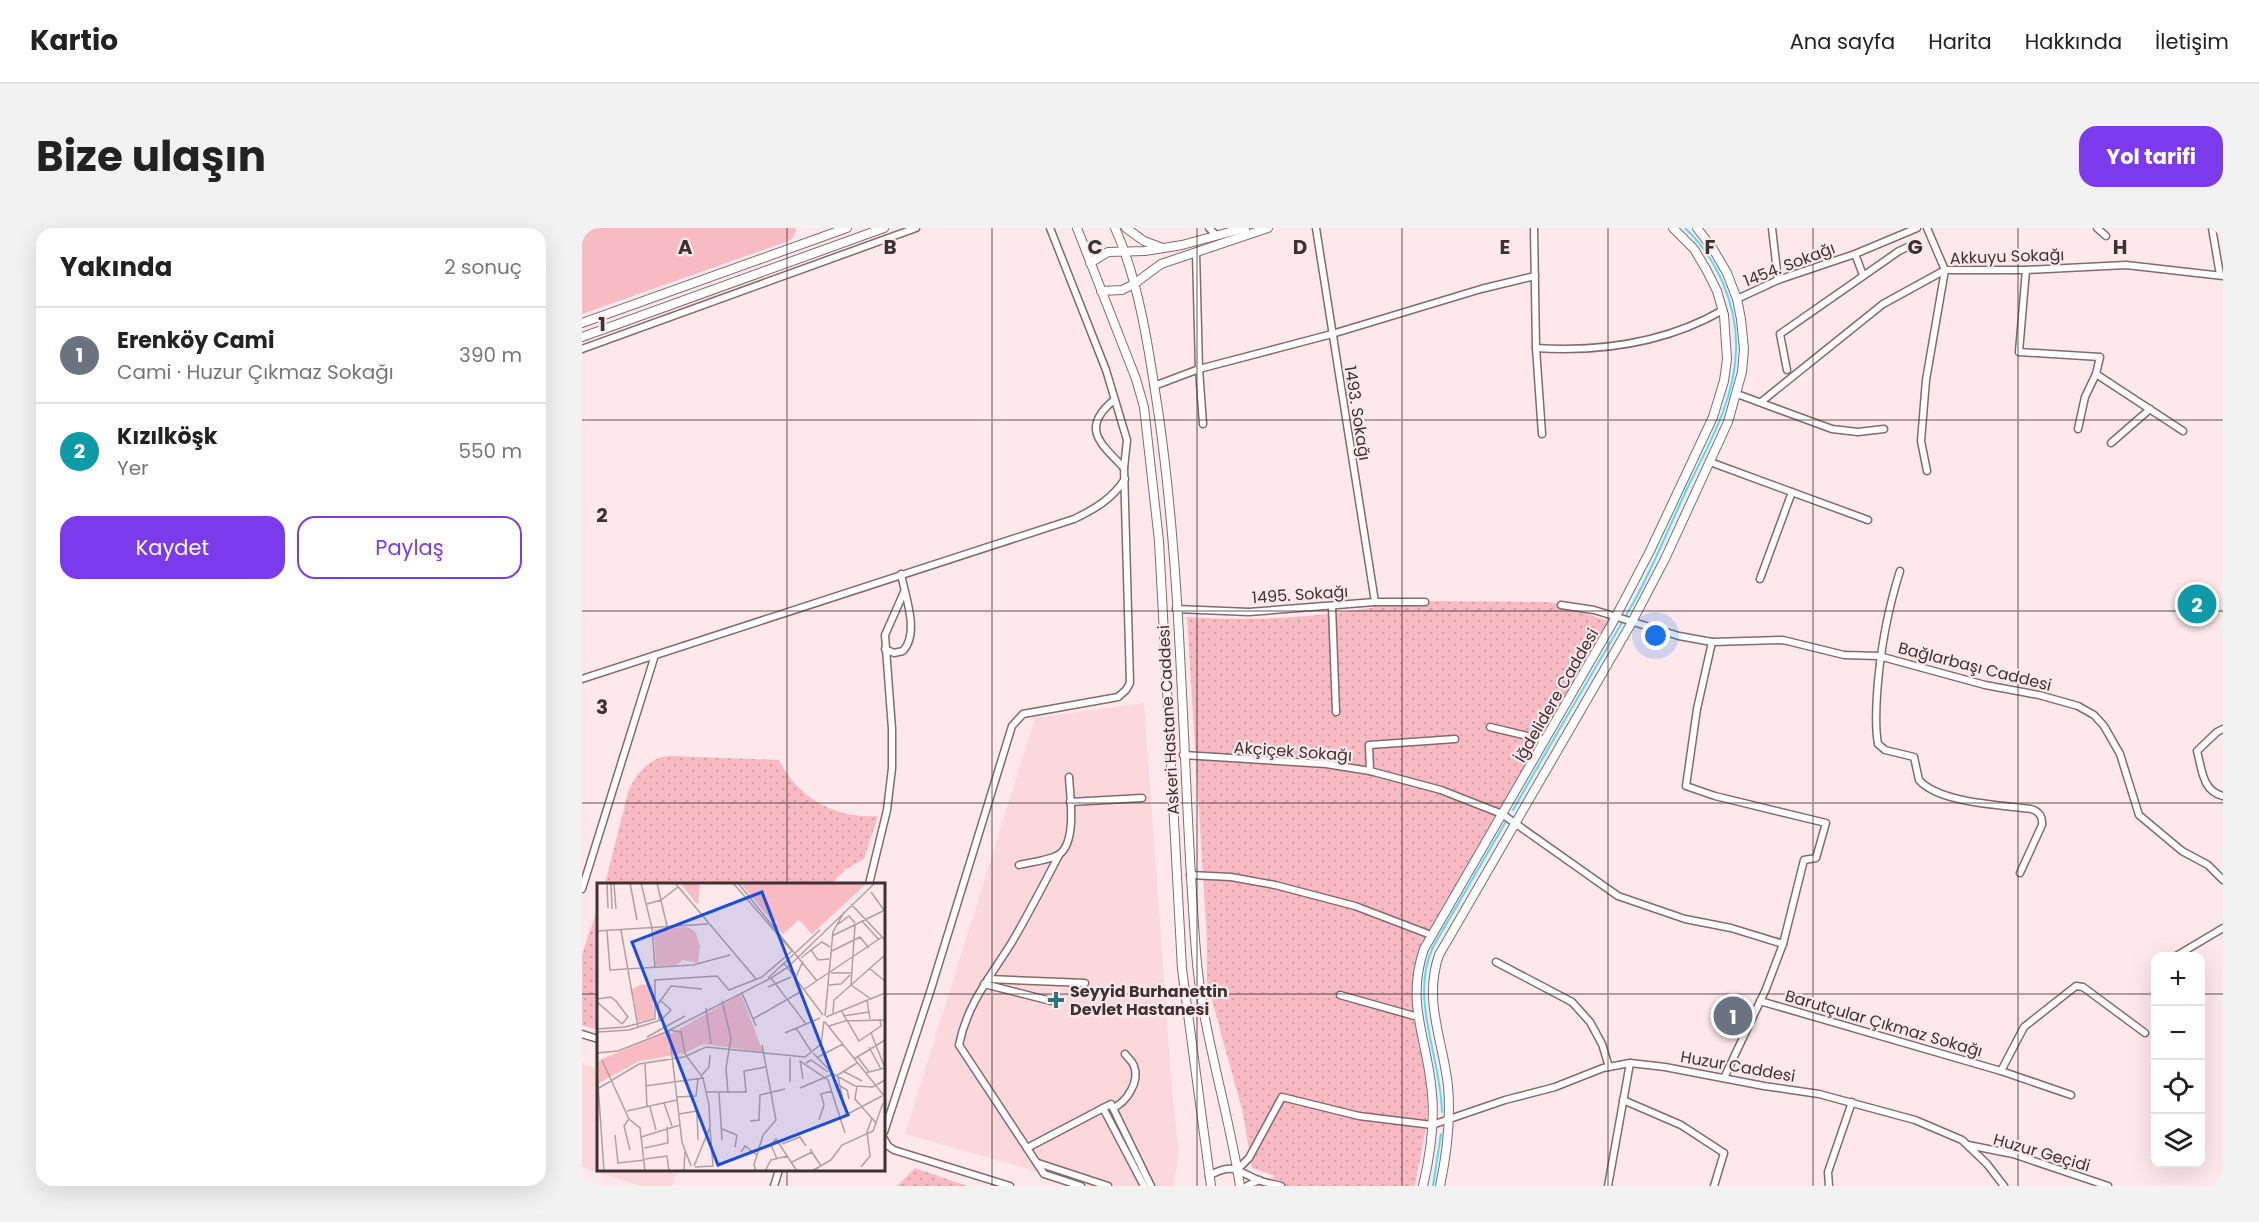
<!DOCTYPE html>
<html lang="tr">
<meta charset="utf-8">
<style>
:root{--surface:#fff;--page:#f2f2f2;--text:#222;--muted:#767676;--line:#e0e0e0;--accent:#7c3aed}
body{margin:0;font-family:Poppins,sans-serif;background:var(--page);color:var(--text)}
.controls{position:absolute;right:18px;bottom:18px;display:grid;overflow:hidden;border-radius:12px;box-shadow:0 6px 24px #0002}
.controls button{width:54px;height:54px;display:grid;place-items:center;padding:0;border:0;border-bottom:2px solid var(--line);background:var(--surface);color:var(--text);font:30px sans-serif}
.you{position:absolute;left:1074px;top:408px;width:21px;height:21px;margin:-15px;border:4px solid #fff;border-radius:50%;background:#1a73e8;box-shadow:0 0 0 9px #1a73e833}
.badge{display:grid;place-items:center;width:39px;height:39px;border-radius:50%;background:var(--accent);color:#fff;font-size:20px;font-weight:700}
.pin{position:absolute;translate:-50% -50%;border:3px solid #fff;box-shadow:0 2px 6px #0006}
.list{margin:0;padding:0;list-style:none}
h2{display:flex;justify-content:space-between;align-items:center;height:78px;margin:0;padding:0 24px;font-size:26px}
h2 small{font-size:20px;font-weight:400;color:var(--muted)}
.list li{display:grid;grid-template-columns:39px 1fr auto;gap:18px;align-items:center;box-sizing:border-box;height:96px;padding:0 24px;border-top:2px solid var(--line)}
.list b{display:block;font-size:22px;white-space:nowrap}
.list p{margin:0;font-size:20px;white-space:nowrap;color:var(--muted)}
.list em{font-size:20px;font-style:normal;color:var(--muted)}
.actions{display:flex;gap:12px;padding:18px 24px}
.actions a{flex:1;padding:14px 0;border:2px solid var(--accent);border-radius:18px;text-align:center;font-size:21px;color:var(--accent)}
.actions .main{background:var(--accent);color:#fff}
.icon{flex:none;width:33px;height:33px;fill:none;stroke:currentColor;stroke-width:2;stroke-linecap:round;stroke-linejoin:round}
.map{position:relative;flex:none;width:1641px;height:958px;overflow:hidden;border-radius:18px}
header{display:flex;align-items:center;gap:36px;box-sizing:border-box;height:84px;padding:0 30px;background:var(--surface);border-bottom:2px solid var(--line)}
header strong{font-size:28px}
nav{display:flex;gap:33px;margin-inline-start:auto;font-size:21px}
.intro{display:flex;align-items:center;justify-content:space-between;box-sizing:border-box;height:144px;padding:0 36px}
h1{margin:0;font-size:42px}
.button{padding:15px 27px;border-radius:18px;background:var(--accent);color:#fff;font-size:21px;font-weight:700}
main{display:flex;gap:36px;padding:0 36px}
aside{flex:1;background:var(--surface);border-radius:18px;box-shadow:0 6px 24px #0002}
.map>svg:first-child{display:block}
</style>
<header>
<strong>Kartio</strong>
<nav><a>Ana sayfa</a><a>Harita</a><a>Hakkında</a><a>İletişim</a></nav>
</header>
<div class="intro"><h1>Bize ulaşın</h1><a class="button">Yol tarifi</a></div>
<main>
<aside>
<h2>Yakında<small>2 sonuç</small></h2>
<ul class="list">
<li><span class="badge" style="background:#6b7280">1</span><div><b>Erenköy Cami</b><p>Cami · Huzur Çıkmaz Sokağı</p></div><em>390 m</em></li>
<li><span class="badge" style="background:#0f9aa8">2</span><div><b>Kızılköşk</b><p>Yer</p></div><em>550 m</em></li>
</ul>
<div class="actions"><a class="main">Kaydet</a><a>Paylaş</a></div>
</aside>
<div class="map">
<svg width="1641" height="958" viewBox="0 0 1641 958">
<defs>
<pattern id="grass-dots" width="8" height="8" patternUnits="userSpaceOnUse" patternTransform="scale(1.5)"><rect width="8" height="8" fill="#f8bac3"/><path d="M2 2h.1M6 6h.1" fill="none" stroke="#d6a0a8" stroke-width="1.8" stroke-linecap="round"/></pattern>
</defs>
<rect width="100%" height="100%" fill="#fde8eb"/>
<g fill="#fad8dc">
<polygon points="562,475 590,863 597,927 591,958 507,958 323,906 453,490"/>
<polygon points="0,835 16,841 16,942 96,942 90,958 58,958 0,939"/>
</g>
<g fill="url(#grass-dots)">
<path d="M823 373 969 374 1029 394 833 745C825 781 841 816 845 851 849 887 839 923 833 958H681L693 948 670 940 661 885 625 754V712L605 389C678 394 750 389 823 373Z"/>
<path d="M89 528 197 532C216 570 253 591 296 588L282 631 264 641 249 656H23L47 561C56 544 69 528 89 528Z"/>
<polygon points="16,679 16,802 0,797 0,726"/>
<polygon points="333,940 385,958 315,958"/>
</g>
<polygon fill="#f8bac3" points="0,0 213,0 214,3 209,12 0,86"/>
<g fill="none" stroke-linecap="round" stroke-linejoin="round">
<g stroke="#4bdffc" stroke-width="2">
<path d="M931 582C955 540 979 498 1004 456 1021 426 1040 396 1056 366 1074 332 1088 297 1104 263 1126 217 1152 175 1154 123 1156 78 1135 30 1103 0"/>
<path d="M860 884C859 829 827 770 851 719L923 595"/>
<polyline points="851,958 859,906"/>
</g>
<defs>
<g id="minor">
<polyline points="627,0 635,8"/>
<polyline points="734,0 793,374"/>
<polyline points="952,0 954,120 960,206"/>
<polyline points="1190,0 1196,52"/>
<polyline points="1345,0 1363,42 1344,152 1339,213 1345,243"/>
<polyline points="1515,0 1524,8"/>
<polyline points="1630,0 1638,47"/>
<polyline points="614,24 617,141 621,196"/>
<polyline points="1273,26 1281,47"/>
<polyline points="1444,42 1437,124 1518,129 1514,146 1601,203"/>
<polyline points="1155,71 1196,52 1273,26 1335,0"/>
<path d="M954 120C1019 124 1084 115 1141 82"/>
<polyline points="0,121 334,0"/>
<polyline points="1205,142 1198,106 1317,23 1328,18"/>
<polyline points="572,158 617,141 750,106 899,61 953,48"/>
<polyline points="1155,166 1250,201 1276,204 1302,201"/>
<path d="M532 172C498 200 518 215 542 240"/>
<polyline points="1179,174 1301,76 1363,42 1444,42 1544,37 1641,48"/>
<polyline points="1496,201 1503,169 1514,146"/>
<polyline points="1529,215 1568,181"/>
<polyline points="1128,234 1286,292"/>
<path d="M1318 343C1305 384 1298 423 1295 466 1294 482 1293 500 1296 516L1303 522 1332 529 1337 552C1357 575 1419 577 1449 581 1457 583 1461 589 1460 597L1438 645"/>
<polyline points="1178,351 1210,264"/>
<polyline points="979,377 1012,382 1097,408 1130,414 1201,412 1262,427 1297,428 1403,457 1457,467 1496,478 1512,487 1522,498 1538,526 1557,587 1600,623 1626,637 1641,652"/>
<polyline points="750,378 754,484"/>
<polyline points="594,381 667,384 793,374 843,374"/>
<polyline points="1130,414 1115,481 1104,558 1133,568 1244,595 1234,630 1222,632 1201,716 1184,761 1142,850"/>
<path d="M303 421 312 425 321 423C338 405 323 368 319 346"/>
<path d="M0 451 492 291C513 281 530 271 543 251"/>
<polyline points="908,499 962,512"/>
<path d="M1641 501 1635 504 1615 523C1620 541 1620 563 1641 568"/>
<polyline points="601,527 744,536 788,543 859,562 920,586 1036,668 1103,691 1149,700 1201,716"/>
<polyline points="788,543 787,517 873,511"/>
<polyline points="488,574 560,570"/>
<path d="M477 627C462 656 447 685 430 714 409 748 385 776 377 817L462 946 499 958"/>
<path d="M437 637C449 634 463 633 474 628 496 619 488 568 487 549"/>
<polyline points="608,647 649,649 693,657 773,678 849,707"/>
<polyline points="287,656 305,582 310,540 310,501 303,407 322,364"/>
<polyline points="0,661 73,427"/>
<polyline points="1594,728 1641,700"/>
<polyline points="914,734 990,774 1008,794 1020,816 1027,839"/>
<polyline points="406,751 503,755"/>
<polyline points="402,756 469,773"/>
<polyline points="758,767 836,789"/>
<polyline points="1178,773 1419,843 1489,867"/>
<polyline points="0,806 16,811"/>
<polyline points="1419,843 1442,799 1494,758 1501,759 1563,805"/>
<polyline points="1041,872 1099,897 1142,925 1132,958"/>
<polyline points="521,880 562,958"/>
<path d="M531 880C545 874 558 853 552 838 550 833 546 830 543 826"/>
<polyline points="302,904 349,761 430,498 441,486 536,469 544,462 548,455 542,240 545,212 524,142 468,0"/>
<polyline points="302,911 306,918 312,922 428,958"/>
<polyline points="1386,917 1431,926 1526,958"/>
<polyline points="445,920 529,876 569,958"/>
<polyline points="456,935 526,958"/>
<polyline points="656,941 667,930 700,869 777,888 850,897 923,872 973,859 1021,840 1048,835 1083,839 1182,858 1237,866 1333,892 1380,912 1405,936 1422,958"/>
<path d="M627 948C650 934 655 943 676 952 683 955 692 956 699 958"/>
<polyline points="192,958 197,942"/>
<polyline points="665,958 677,952"/>
<polyline points="1026,958 1048,835"/>
<polyline points="1247,958 1246,944 1270,874"/>
</g>
<g id="tertiary">
<polyline points="495,0 554,151 562,179 577,313 600,741 629,958"/>
<path d="M533 0C558 55 568 129 577 189 602 366 600 546 614 724 620 804 646 879 658 958"/>
<polyline points="544,0 562,13 578,19"/>
<polyline points="508,35 526,24 563,23 600,17 663,0"/>
<polyline points="519,63 540,62 552,56 579,36 686,0"/>
<polyline points="0,95 265,0"/>
<polyline points="0,109 302,0"/>
<path d="M841 958C848 928 853 897 850 866 846 812 823 776 842 721L1031 394 1068 323 1131 189 1142 153 1145 131 1142 87 1135 63 1124 41 1112 21 1091 0"/>
<path d="M858 958C865 925 869 892 866 858 861 812 841 773 857 727L1050 394 1083 331 1146 194 1160 144 1162 121 1159 91 1155 71 1145 45 1131 21 1115 0"/>
</g>
</defs>
<use href="#minor" stroke="#86696d" stroke-width="9"/>
<use href="#tertiary" stroke="#86696d" stroke-width="10"/>
<use href="#minor" stroke="#fff" stroke-width="6"/>
<use href="#tertiary" stroke="#fff" stroke-width="8"/>
</g>
<path fill="none" stroke="#3e3133" stroke-width="1.5" stroke-opacity="0.55" d="M205 0V656M410 0V958M615 0V958M820 0V958M1026 0V958M1231 0V958M1436 0V958M0 192H1641M0 383H1641M0 575H1641M0 766H16M302 766H1574M1618 766H1641M205 942V958"/>
<path fill="#2d7381" stroke="#fde8eb" stroke-width="2" d="M471 763h6v6h6v6h-6v6h-6v-6h-6v-6h6z"/>
<g text-anchor="middle" stroke-width="4.5" stroke-linejoin="round" paint-order="stroke">
<g font-size="16" fill="#3e3133" stroke="#fde8eb">
<text transform="translate(1425 28) rotate(-2)" y="6">Akkuyu Sokağı</text>
<text transform="translate(1207 36) rotate(-21)" y="6">1454. Sokağı</text>
<text transform="translate(776 185) rotate(81)" y="6">1493. Sokağı</text>
<text transform="translate(718 366) rotate(-4)" y="6">1495. Sokağı</text>
<text transform="translate(1393 438) rotate(14)" y="6">Bağlarbaşı Caddesi</text>
<text transform="translate(974 467) rotate(-60)" y="6">İğdelidere Caddesi</text>
<text transform="translate(586 492) rotate(-93)" y="6">Askeri Hastane Caddesi</text>
<text transform="translate(711 523) rotate(4)" y="6">Akçiçek Sokağı</text>
<text transform="translate(1302 795) rotate(16)" y="6">Barutçular Çıkmaz Sokağı</text>
<text transform="translate(1156 838) rotate(10)" y="6">Huzur Caddesi</text>
<text transform="translate(1460 924) rotate(16)" y="6">Huzur Geçidi</text>
</g>
<g font-size="16" font-weight="bold" fill="#3e3133" stroke="#fde8eb" text-anchor="start">
<text x="488" y="769">Seyyid Burhanettin<tspan x="488" dy="18">Devlet Hastanesi</tspan></text>
</g>
</g>
<g transform="translate(15 655)">
<rect width="288" height="288" fill="#fde8eb"/>
<path d="M83 0H103L101 22ZM90 44 98 48 103 63 101 80 86 77 79 82 59 83 57 46ZM45 101 55 103 57 136 41 139 35 106ZM144 111 166 169 106 161 88 170 42 178 2 200 1 179 5 176 68 150 72 152Z" fill="#f8bac3"/>
<path d="M143 0H270L215 51 202 37 186 51 178 42 181 38H175Z" fill="#f8bac3"/>
<path fill="none" stroke="#b19fa1" stroke-width="1.5" d="M10 0 11 25M14 0 15 26M17 0 19 26M33 0 40 37M44 0 55 45 58 84M60 0 70 43M78 0 159 96M141 0 220 98M274 9 287 27M50 21 64 17 81 4M254 21 288 57M265 38 282 57M240 42 252 33 258 40M24 47 41 144M0 48 111 41M10 48 13 87 96 82 133 72M235 53 288 27M214 67 225 59 233 64M235 68 263 54 272 65M204 75 214 67 221 77 232 76M187 80 226 132M272 85 288 98M234 90H254M171 95 223 47M174 95 209 141M198 96 206 78M254 101 258 42M232 102 244 101 253 92M254 102 274 116M171 104 194 94M206 107 285 54M145 110 159 143M0 116 14 114 19 118 31 134 25 141M270 117 273 136M125 118 134 155 129 185 131 210M0 119 25 141M109 125 114 161M244 127 262 158 284 143 283 136M236 130 237 117 288 72M228 133 236 49 247 29M246 133 272 129M229 134 288 110M156 136 205 108M62 137 61 121 74 103 105 106M228 139 288 214M232 143 248 138 288 137M199 145 214 168M0 146 28 144 58 136V97L120 93 132 107 165 94 195 68 136 0M72 147 84 149 88 171 106 195 112 222 113 244 97 283M72 147 85 259 94 283M0 149 32 147 64 137 74 127 63 117M188 150 223 135M50 154 88 133M272 164 284 186M0 170 21 168 69 149 174 95 191 84 278 0M216 170 236 191 258 203 276 204 288 197M260 173 272 189M221 174 246 161M193 175V199M257 176 288 157M5 177 32 236 43 245 48 288M203 177 206 196M203 178 231 197 248 250M48 180 50 224M209 180 214 177 231 189M0 187 7 288M246 188 265 198M268 190 288 185 274 150M105 192 112 184 113 172M239 193 260 180M241 194 245 213M240 201 250 207 252 216M48 203 106 195M260 203 258 216 280 241M2 205 42 181 87 174 109 164 208 174 224 161 227 138M203 205 236 191M109 209H149L147 188 168 184M122 210 125 257M79 214 99 213 101 196M67 220 75 243M53 224 59 247M30 228 80 217M82 231 100 228 101 257M245 234 285 213M32 236 27 243 33 267M222 237 227 222 224 211 235 208M153 238 162 237 163 212 188 206M125 246 140 252 138 264M18 252 21 280 48 277M44 254 83 242M185 261 203 254 209 263M47 265 71 260 70 244M213 266 224 283M144 269 148 263 160 272M48 276 70 273 72 288M180 276 174 262 179 256 200 288M195 279 215 269M98 284 116 283 113 246M264 284 273 273 270 249 275 235M61 288H86M87 288 88 268M159 288 157 282 166 252 179 237 165 162M168 288 174 277 191 273M215 288 234 277 245 262 276 248 286 220"/>
<path fill="#1d4ed8" fill-opacity="0.15" stroke="#1d4ed8" stroke-width="3" d="M165 9 251 232 121 282 35 59Z"/>
<rect width="288" height="288" fill="none" stroke="#3e3133" stroke-width="3"/>
</g>
<g font-size="20" text-anchor="middle" font-weight="bold" fill="#3e3133" stroke="#fde8eb" stroke-width="4.5" stroke-linejoin="round" paint-order="stroke">
<text x="103" y="26">A</text>
<text x="308" y="26">B</text>
<text x="513" y="26">C</text>
<text x="718" y="26">D</text>
<text x="923" y="26">E</text>
<text x="1128" y="26">F</text>
<text x="1333" y="26">G</text>
<text x="1538" y="26">H</text>
<text x="20" y="103">1</text>
<text x="20" y="294">2</text>
<text x="20" y="486">3</text>
</g>
</svg>
<div class="controls">
<button>+</button>
<button>−</button>
<button><svg class="icon" aria-label="locate" viewBox="0 0 24 24"><circle cx="12" cy="12" r="6"/><path d="M12 2v4M12 18v4M2 12h4M18 12h4"/></svg></button>
<button><svg class="icon" aria-label="layers" viewBox="0 0 24 24"><path d="M12 4l9 5-9 5-9-5zM3 14l9 5 9-5"/></svg></button>
</div>
<div class="you"></div>
<div class="pin badge" style="left:1151px;top:788px;background:#6b7280">1</div>
<div class="pin badge" style="left:1615px;top:376px;background:#0f9aa8">2</div>
</div>
</main>
